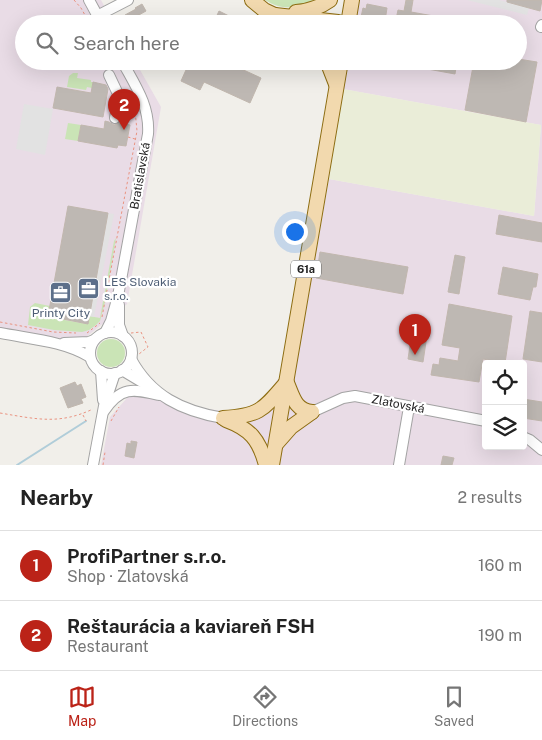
<!DOCTYPE html>
<meta charset="utf-8">
<style>
:root{--surface:#fff;--page:#f6f6f6;--text:#222;--muted:#767676;--line:#e0e0e0;--accent:#bb2318}
body{margin:0;font-family:"Public Sans",sans-serif;background:var(--page);color:var(--text)}
.controls{position:absolute;right:15px;bottom:15px;display:grid;overflow:hidden;border-radius:5px;box-shadow:0 5px 20px #0002}
.controls button{width:45px;height:45px;display:grid;place-items:center;padding:0;border:0;border-bottom:1px solid var(--line);background:var(--surface);color:var(--text);font:25px sans-serif}
.you{position:absolute;left:294px;top:231px;width:18px;height:18px;margin:-12px;border:4px solid #fff;border-radius:50%;background:#1a73e8;box-shadow:0 0 0 8px #1a73e833}
.badge{display:grid;place-items:center;width:32px;height:32px;border-radius:50%;background:var(--accent);color:#fff;font-size:16px;font-weight:700}
.pin{position:absolute;translate:-50% -41px;filter:drop-shadow(0 1px 2px #0008)}
.pin::after{content:'';position:absolute;top:26px;width:18px;height:15px;background:inherit;clip-path:polygon(0 0,100% 0,50% 100%)}
.list{margin:0;padding:0;list-style:none}
h2{display:flex;justify-content:space-between;align-items:center;height:65px;margin:0;padding:0 20px;font-size:21px}
h2 small{font-size:16px;font-weight:400;color:var(--muted)}
.list li{display:grid;grid-template-columns:32px 1fr auto;gap:15px;align-items:center;box-sizing:border-box;height:70px;padding:0 20px;border-top:1px solid var(--line)}
.list b{display:block;font-size:19px;white-space:nowrap}
.list p{margin:0;font-size:16px;white-space:nowrap;color:var(--muted)}
.list em{font-size:16px;font-style:normal;color:var(--muted)}
.icon{flex:none;width:28px;height:28px;fill:none;stroke:currentColor;stroke-width:2;stroke-linecap:round;stroke-linejoin:round}
.map{position:relative;flex:none;width:542px;height:465px;overflow:hidden}
.search{position:absolute;background:var(--surface);box-shadow:0 5px 20px #0002;left:15px;right:15px;top:15px;height:55px;display:flex;align-items:center;gap:12px;box-sizing:border-box;padding:0 18px;border-radius:28px;color:var(--muted);font-size:19px}
.sheet{height:205px;background:var(--surface)}
nav{display:flex;justify-content:space-around;align-items:center;box-sizing:border-box;height:70px;border-top:1px solid var(--line);background:var(--surface);font-size:14px;color:var(--muted)}
nav a{display:grid;justify-items:center;gap:2px}
nav .on{color:var(--accent)}
.map>svg:first-child{display:block}
</style>
<div class="map">
<svg width="542" height="465" viewBox="0 0 542 465">
<rect width="100%" height="100%" fill="#f1efea"/>
<g fill="#e9dce6" fill-rule="evenodd">
<polygon points="0,0 101,0 114,24 24,24 24,61 135,61 161,107 127,304 69,351 0,338"/>
<path d="M356 0H542V465H101L110 417 128 397 155 396 200 408 245 414 259 405 278 379 294 380 329 179 534 216 541 125 343 89 347 61H518V24H353ZM486 364H523V446H486Z"/>
</g>
<polygon fill="#eaedd8" points="343,89 541,125 534,216 329,179"/>
<g fill="#cae4b6">
<path d="M265 0H321C300 6 286 13 265 0Z"/>
<polygon points="73,73 78,73 77,78 91,80 91,82 93,82 92,88 87,87 86,90 67,87 69,76"/>
<polygon points="68,123 81,125 78,141 65,139"/>
<polygon points="116,238 105,302 100,321 96,325 89,330 82,332 54,330 28,325 30,307 35,303 50,306 48,317 87,324 89,316 100,318 114,241"/>
<circle cx="111" cy="353" r="14"/>
</g>
<g fill="#e2e2e2">
<polygon points="467,0 499,0 529,8 527,15"/>
<polygon points="24,104 53,109 45,155 16,149"/>
<polygon points="108,213 114,214 94,317 89,316"/>
</g>
<g fill="none" stroke-linecap="round" stroke-linejoin="round">
<polyline stroke="#b0cdd9" stroke-width="2" points="17,465 86,421"/>
</g>
<g fill="#beb8b3" stroke="#c1b7ae">
<polygon points="406,0 413,0 411,12 462,21 461,24 395,24 398,10 404,11"/>
<polygon points="507,0 542,0 540,11 507,2"/>
<polygon points="142,4 146,11 128,21 125,15 136,9 135,8"/>
<polygon points="367,4 387,8 385,21 361,17 363,8 366,9"/>
<polygon points="219,11 233,18 230,24 213,24"/>
<polygon points="518,59 537,62 526,122 465,110 474,61 518,61"/>
<polygon points="190,61 224,61 261,78 250,103 204,82 200,90 181,81"/>
<polygon points="400,61 457,61 455,74 400,64"/>
<polygon points="93,82 106,85 108,89 103,117 53,108 57,87 91,93"/>
<polygon points="105,121 109,122 114,125 119,123 130,125 126,146 118,145 117,148 78,141 81,125 104,129"/>
<polygon points="68,206 108,213 88,324 48,316"/>
<polygon points="499,215 542,223 542,242 496,234"/>
<polygon points="320,252 408,267 403,294 316,278"/>
<polygon points="455,255 465,257 459,294 448,292"/>
<polygon points="503,267 538,274 536,287 533,287 530,300 498,294"/>
<polygon points="449,304 512,316 505,363 483,359 479,382 431,375 433,364 439,365 440,358 458,361 460,348 442,345"/>
<polygon points="530,311 542,313 542,362 523,359"/>
<polygon points="414,319 429,322 423,362 408,359"/>
<polygon points="75,382 77,386 81,384 86,397 81,399 83,403 68,408 60,388"/>
<polygon points="523,399 542,402 542,421 523,418"/>
<polygon points="131,441 137,442 134,458 125,456 127,443 131,444"/>
<polygon points="443,456 454,458 452,465 441,465"/>
</g>
<g fill="none" stroke-linecap="round" stroke-linejoin="round">
<defs>
<g id="minor">
<polyline points="89,0 102,24"/>
<polyline points="97,16 128,0"/>
<polyline points="542,25 541,27 542,27"/>
<polyline points="109,75 119,96 115,118"/>
<polyline points="119,305 119,325 123,336"/>
<circle cx="111" cy="353" r="21"/>
<path d="M0 333C30 339 64 341 90 357"/>
<path d="M105 333 111 321 118 296 148 134C150 106 135 85 122 61"/>
<polyline points="64,343 89,342 94,340"/>
<path d="M131 359C151 396 182 411 223 418"/>
<polyline points="122,370 147,385"/>
<polyline points="101,371 103,400"/>
<path d="M104 411C121 386 133 389 159 395"/>
<polyline points="312,412 343,398 355,396 486,421"/>
<polyline points="523,437 530,440 542,450"/>
<polyline points="93,465 104,406 115,373"/>
<polyline points="399,465 409,407"/>
</g>
<g id="major">
<polyline points="252,0 264,10 283,19"/>
<path d="M296 12C309 11 319 8 330 0"/>
<polyline points="275,15 338,22 340,24"/>
<polyline points="348,24 352,0"/>
<polyline points="327,61 336,84"/>
<path d="M287 383C293 397 295 410 312 412"/>
<path d="M223 418C259 416 263 410 286 383"/>
<path d="M226 420C250 429 259 439 266 465"/>
<polyline points="276,444 291,427 312,412"/>
<polyline points="272,465 341,61"/>
</g>
</defs>
<use href="#minor" stroke="#a3a3a3" stroke-width="12"/>
<use href="#major" stroke="#8d6d12" stroke-width="16"/>
<g stroke="#ea9381" stroke-width="1" stroke-dasharray="2.5 2.5" stroke-linecap="butt">
<polyline points="74,0 81,8 90,24"/>
<polyline points="110,61 113,66"/>
<polyline points="128,137 135,139"/>
<polyline points="102,317 137,131 135,110 128,94"/>
<polyline points="0,322 53,332 76,333"/>
<polyline points="87,333 100,323"/>
<polyline points="131,333 141,332 148,347 139,354"/>
<path d="M0 413C36 419 59 425 93 409"/>
<polyline points="83,415 86,421"/>
<polyline points="111,421 119,407"/>
<polyline points="103,465 105,452"/>
</g>
<use href="#minor" stroke="#fff" stroke-width="10"/>
<use href="#major" stroke="#f2d9ae" stroke-width="14"/>
</g>
<defs>
<symbol id="office-square" viewBox="-11 -11 22 22"><rect x="-9" y="-9" width="18" height="18" rx="4" fill="#5c6f8a" stroke="#fff"/><path d="M-6-3h4V-5.5h4V-3h4V5H-6ZM-1-4.5V-3h2v-1.5ZM-6 0V1H6V0Z" fill="#fff"/></symbol>
</defs>
<g fill-rule="evenodd">
<use href="#office-square" x="76" y="276" width="25" height="25"/>
<use href="#office-square" x="48" y="280" width="25" height="25"/>
</g>
<g text-anchor="middle" stroke-width="4.5" stroke-linejoin="round" paint-order="stroke">
<rect fill="#fff" stroke="#646464" stroke-width="1" x="291" y="260.5" width="30" height="17" rx="4"/>
<g font-size="11" font-weight="bold" fill="#222">
<text x="306" y="273">61a</text>
</g>
<g font-size="12" fill="#222" stroke="#fff">
<text transform="translate(140 176) rotate(-80)" y="4">Bratislavská</text>
<text transform="translate(398 404) rotate(11)" y="4">Zlatovská</text>
</g>
<g font-size="12" fill="#4e5e75" stroke="#fff" text-anchor="start">
<text x="104" y="286">LES Slovakia<tspan x="104" dy="14">s.r.o.</tspan></text>
<text x="61" y="317" text-anchor="middle">Printy City</text>
</g>
</g>
</svg>
<div class="controls">
<button><svg class="icon" aria-label="locate" viewBox="0 0 24 24"><circle cx="12" cy="12" r="6"/><path d="M12 2v4M12 18v4M2 12h4M18 12h4"/></svg></button>
<button><svg class="icon" aria-label="layers" viewBox="0 0 24 24"><path d="M12 4l9 5-9 5-9-5zM3 14l9 5 9-5"/></svg></button>
</div>
<div class="you"></div>
<div class="pin badge" style="left:415px;top:355px">1</div>
<div class="pin badge" style="left:124px;top:130px">2</div>
<div class="search"><svg class="icon" aria-label="search" viewBox="0 0 24 24"><circle cx="10" cy="10" r="6"/><path d="M15 15l6 6"/></svg>Search here</div>
</div>
<section class="sheet">
<h2>Nearby<small>2 results</small></h2>
<ul class="list">
<li><span class="badge">1</span><div><b>ProfiPartner s.r.o.</b><p>Shop · Zlatovská</p></div><em>160 m</em></li>
<li><span class="badge">2</span><div><b>Reštaurácia a kaviareň FSH</b><p>Restaurant</p></div><em>190 m</em></li>
</ul>
</section>
<nav>
<a class="on"><svg class="icon" aria-label="map" viewBox="0 0 24 24"><path d="M3 6l6-2 6 2 6-2v14l-6 2-6-2-6 2zM9 4v14M15 6v14"/></svg>Map</a>
<a><svg class="icon" aria-label="directions" viewBox="0 0 24 24"><path d="M12 3l9 9-9 9-9-9zM9 14v-3h6M13 9l2 2-2 2"/></svg>Directions</a>
<a><svg class="icon" aria-label="saved" viewBox="0 0 24 24"><path d="M7 4h10v16l-5-4-5 4z"/></svg>Saved</a>
</nav>
